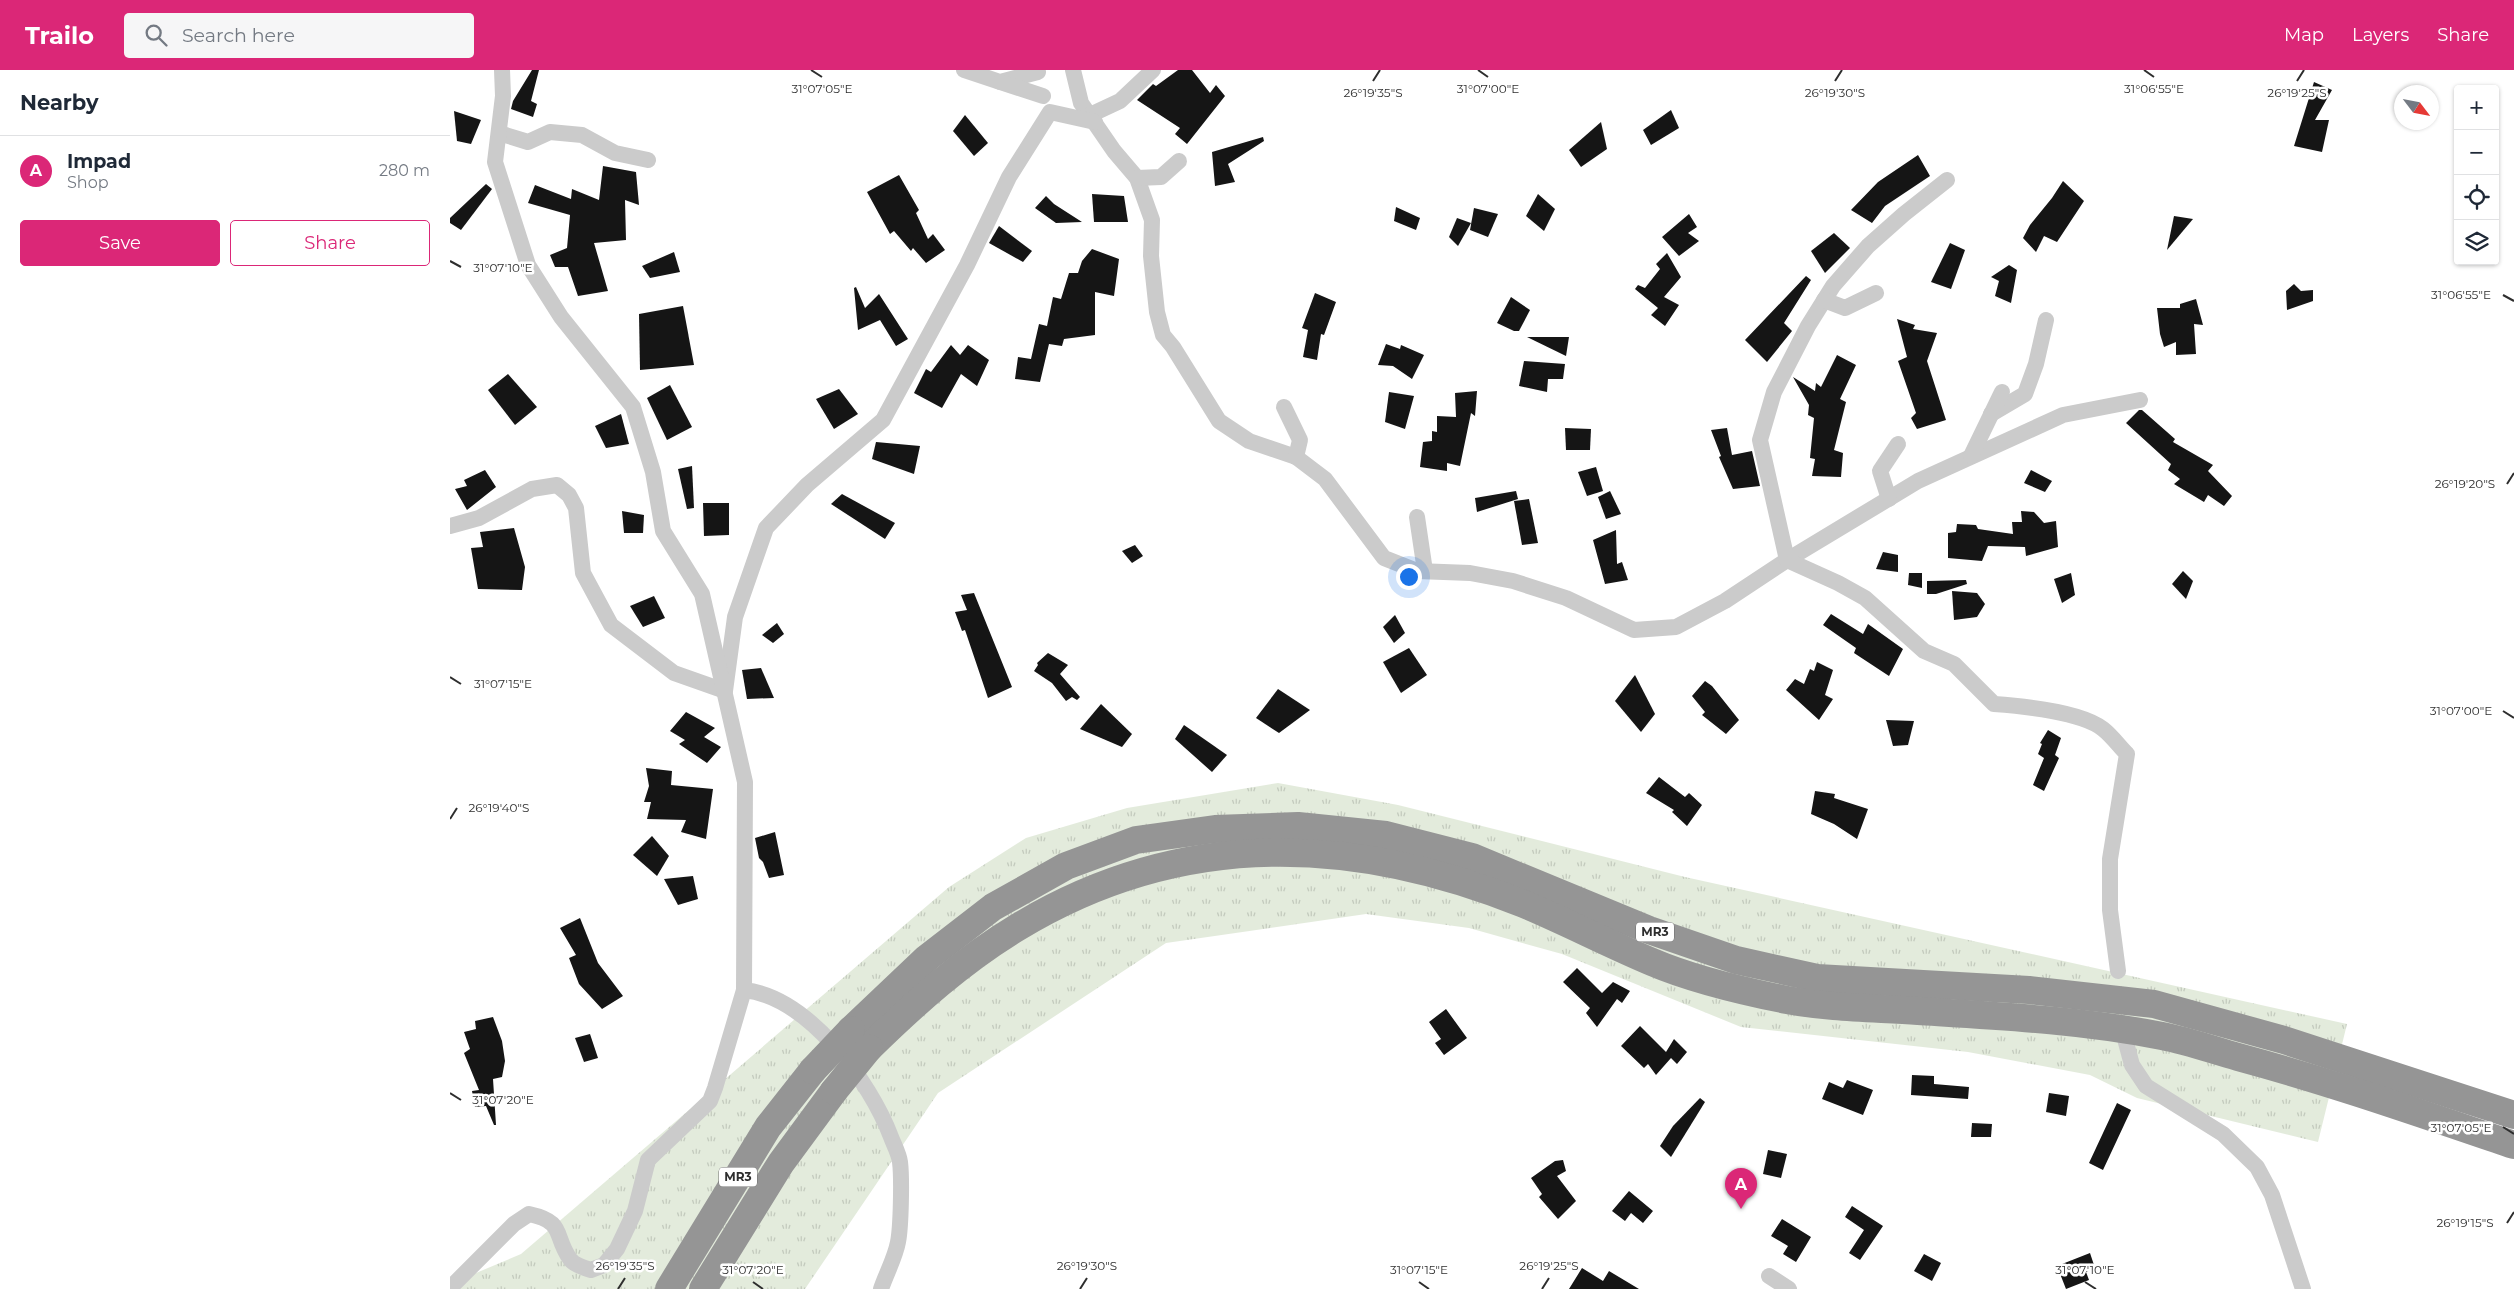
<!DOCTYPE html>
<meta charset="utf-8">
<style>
:root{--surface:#fff;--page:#f6f6f7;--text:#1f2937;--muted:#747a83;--line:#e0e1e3;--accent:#db2777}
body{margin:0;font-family:Montserrat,sans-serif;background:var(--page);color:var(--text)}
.controls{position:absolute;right:15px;top:15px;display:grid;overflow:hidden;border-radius:5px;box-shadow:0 1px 4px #0004}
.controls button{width:45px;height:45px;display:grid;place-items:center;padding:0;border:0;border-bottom:1px solid var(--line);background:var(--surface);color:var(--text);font:25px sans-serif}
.compass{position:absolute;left:1944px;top:15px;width:45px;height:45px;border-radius:50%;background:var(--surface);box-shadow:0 1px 4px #0004;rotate:122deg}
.you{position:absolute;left:958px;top:506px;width:18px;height:18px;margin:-12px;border:4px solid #fff;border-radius:50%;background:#1a73e8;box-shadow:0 0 0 8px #1a73e833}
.badge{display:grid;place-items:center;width:32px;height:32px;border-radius:50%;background:var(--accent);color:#fff;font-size:16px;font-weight:700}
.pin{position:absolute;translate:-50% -41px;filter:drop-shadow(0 1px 2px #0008)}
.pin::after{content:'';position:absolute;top:26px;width:18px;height:15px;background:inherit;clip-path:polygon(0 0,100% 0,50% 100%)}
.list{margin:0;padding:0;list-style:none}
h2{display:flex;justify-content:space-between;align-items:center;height:65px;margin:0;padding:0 20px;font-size:21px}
h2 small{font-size:16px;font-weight:400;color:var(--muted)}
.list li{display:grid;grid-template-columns:32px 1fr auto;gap:15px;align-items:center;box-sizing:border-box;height:70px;padding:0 20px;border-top:1px solid var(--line)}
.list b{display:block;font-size:19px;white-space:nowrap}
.list p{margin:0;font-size:16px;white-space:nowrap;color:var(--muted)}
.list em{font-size:16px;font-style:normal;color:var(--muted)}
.actions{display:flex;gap:10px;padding:15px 20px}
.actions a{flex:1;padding:11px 0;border:1px solid var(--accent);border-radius:5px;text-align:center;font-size:18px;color:var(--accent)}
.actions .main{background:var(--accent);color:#fff}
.icon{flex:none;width:28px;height:28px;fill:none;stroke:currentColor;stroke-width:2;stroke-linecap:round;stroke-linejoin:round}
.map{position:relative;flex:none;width:2064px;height:1219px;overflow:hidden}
header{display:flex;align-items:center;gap:30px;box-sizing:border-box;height:70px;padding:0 25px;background:var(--accent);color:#fff}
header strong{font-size:24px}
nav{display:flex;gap:28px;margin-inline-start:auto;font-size:18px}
.search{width:350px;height:45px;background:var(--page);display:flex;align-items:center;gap:12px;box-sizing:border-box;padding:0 18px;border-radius:5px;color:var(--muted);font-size:19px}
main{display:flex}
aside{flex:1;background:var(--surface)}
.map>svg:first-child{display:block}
</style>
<header>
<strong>Trailo</strong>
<div class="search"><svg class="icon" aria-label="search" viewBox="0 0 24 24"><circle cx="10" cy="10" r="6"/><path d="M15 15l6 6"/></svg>Search here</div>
<nav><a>Map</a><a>Layers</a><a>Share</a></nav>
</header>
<main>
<aside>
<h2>Nearby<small></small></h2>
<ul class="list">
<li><span class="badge">A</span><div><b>Impad</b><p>Shop</p></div><em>280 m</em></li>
</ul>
<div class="actions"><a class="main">Save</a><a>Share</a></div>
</aside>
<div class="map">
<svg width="2064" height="1219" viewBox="0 0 2064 1219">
<defs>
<pattern id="grass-tufts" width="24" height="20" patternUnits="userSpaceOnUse" patternTransform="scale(1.25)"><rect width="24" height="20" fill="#e3ebdc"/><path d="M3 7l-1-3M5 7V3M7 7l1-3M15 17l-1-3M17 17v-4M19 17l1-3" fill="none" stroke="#c3cabd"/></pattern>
</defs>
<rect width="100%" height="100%" fill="#fff"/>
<polygon fill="url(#grass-tufts)" points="828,713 948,735 1235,807 1897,954 1868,1072 1687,1028 1640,1005 1518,982 1291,957 1112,884 1019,858 916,844 716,873 488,1023 355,1219 0,1219 0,1214 71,1184 499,817 576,768 677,738"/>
<g fill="#151515">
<polygon points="82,0 89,0 81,31 87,34 83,47 61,39 63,31"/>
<polygon points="728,0 742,0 760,23 766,15 775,26 737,74 725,64 730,58 687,30 703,14 706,16"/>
<polygon points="1864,12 1882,20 1865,50 1879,50 1872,82 1844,76"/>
<polygon points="1221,40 1229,58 1201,75 1193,60"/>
<polygon points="4,41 31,50 21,74 7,71"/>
<polygon points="515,45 538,73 524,86 503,61"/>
<polygon points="1151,52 1157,79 1131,97 1119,80"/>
<polygon points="813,67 814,71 778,94 785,112 765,116 762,82"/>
<polygon points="1468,85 1480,106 1435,136 1422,153 1401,140 1428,112"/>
<polygon points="153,96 186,102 189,135 175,130 176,170 144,173 158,221 128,226 118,197 105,197 100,185 117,178 120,145 78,133 85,115 121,129 122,119 149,130"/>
<polygon points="449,105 469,140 466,143 478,169 483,164 495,180 476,193 463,178 461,181 444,161 440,164 417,122"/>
<polygon points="1613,111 1634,131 1607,172 1594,166 1586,182 1573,168 1580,155 1602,128"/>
<polygon points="36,114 42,119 11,160 0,153 0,148"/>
<polygon points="642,124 674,126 678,152 644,152"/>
<polygon points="1088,124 1105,139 1094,161 1076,146"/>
<polygon points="596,126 604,134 632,152 606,153 585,138"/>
<polygon points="946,137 970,148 966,160 944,151"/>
<polygon points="1024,138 1048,144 1038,167 1020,160"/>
<polygon points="1239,144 1247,157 1238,163 1249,171 1229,186 1212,167"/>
<polygon points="1724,146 1743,149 1717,180"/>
<polygon points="1007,148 1021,153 1008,176 999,167"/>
<polygon points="549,156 582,181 573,192 539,173"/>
<polygon points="1384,163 1400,178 1375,203 1361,181"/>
<polygon points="1500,173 1515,180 1501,219 1481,212"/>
<polygon points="642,179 669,189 664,226 645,222 645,265 614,269 612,276 599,274 590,312 565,309 568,287 581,289 589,254 597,256 603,227 611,229 619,203 628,203 632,191"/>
<polygon points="224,182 230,202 200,208 192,196"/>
<polygon points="1217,183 1231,207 1214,227 1229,235 1215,256 1201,245 1208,238 1185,219 1188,215 1195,218 1210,199 1206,194"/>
<polygon points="1559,195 1567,200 1561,233 1545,226 1549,211 1541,207"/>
<polygon points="1356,206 1361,210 1334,253 1342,261 1317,292 1295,270"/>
<polygon points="1844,214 1851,221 1863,220 1863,231 1837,240 1836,221"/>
<polygon points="406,217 415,238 429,224 458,269 446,276 430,250 408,260 404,218"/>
<polygon points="865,223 886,232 874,265 871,264 867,290 853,287 858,260 852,258"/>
<polygon points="1061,227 1080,240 1069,261 1064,261 1047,253"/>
<polygon points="1746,229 1753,255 1744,254 1746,284 1726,285 1726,272 1714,277 1710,264 1707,238 1730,238 1730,234"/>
<polygon points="233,236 244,295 190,300 189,244"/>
<polygon points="1447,249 1465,255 1463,259 1487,263 1477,291 1496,350 1467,359 1461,348 1466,343 1448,291 1457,287"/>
<polygon points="1077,267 1119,267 1116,286"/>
<polygon points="936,274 950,279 951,275 974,285 962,309 943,296 928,295"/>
<polygon points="501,275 510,285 518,275 539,290 527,316 511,304 492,338 464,323 476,299 481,302"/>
<polygon points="1387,285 1406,295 1390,329 1396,332 1384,380 1393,383 1391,407 1362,406 1365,389 1360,388 1364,348 1358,345 1359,335 1343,307 1365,321 1366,313 1371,317"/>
<polygon points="1074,291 1115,294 1113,309 1098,309 1097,322 1069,316"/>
<polygon points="58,304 87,337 65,355 38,320"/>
<polygon points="220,315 242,357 217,370 197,328"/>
<polygon points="389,319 408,344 384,359 366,329"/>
<polygon points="1027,321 1025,346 1021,343 1010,396 997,393 997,401 970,397 973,372 982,371 982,361 987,362 987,346 1006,347 1005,323"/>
<polygon points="939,322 964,326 955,359 935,352"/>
<polygon points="1689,340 1692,340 1725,369 1723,372 1763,395 1758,401 1782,426 1774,436 1758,425 1754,432 1724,414 1730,409 1718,400 1721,394 1676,353"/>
<polygon points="171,344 179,374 156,378 145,356"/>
<polygon points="1115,358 1141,359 1140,380 1116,380"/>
<polygon points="1277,358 1282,385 1302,381 1310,416 1283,419 1269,387 1271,386 1261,360"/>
<polygon points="426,372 470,376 464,404 422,389"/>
<polygon points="242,396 244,438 237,439 228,399"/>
<polygon points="1146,397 1153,421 1137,426 1128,402"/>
<polygon points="35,400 46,417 17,440 5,419 17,416 14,410"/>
<polygon points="1581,400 1602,411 1595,422 1574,413"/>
<polygon points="1066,421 1068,429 1027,442 1025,428"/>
<polygon points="1160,421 1171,444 1156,449 1148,427"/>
<polygon points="392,424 445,453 435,469 381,434"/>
<polygon points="1079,429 1088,473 1072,475 1064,431"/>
<polygon points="253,433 279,433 279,465 254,466"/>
<polygon points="172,441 194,445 193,463 174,463"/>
<polygon points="1571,441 1584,442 1594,453 1606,451 1608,477 1576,486 1575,477 1538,476 1532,491 1498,488 1498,463 1506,462 1507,454 1526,455 1528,459 1563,464 1562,452 1572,452"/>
<polygon points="64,458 75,497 72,520 28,519 21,478 33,477 30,462"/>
<polygon points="1166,460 1167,494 1172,492 1178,510 1155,514 1143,470"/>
<polygon points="685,475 693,486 682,493 672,481"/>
<polygon points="1433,482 1448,485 1448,502 1426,499"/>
<polygon points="1733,501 1743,511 1736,529 1722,514"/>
<polygon points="1459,503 1472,503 1472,518 1458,515"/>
<polygon points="1621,503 1625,525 1612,533 1604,509"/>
<polygon points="1516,510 1517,514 1486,524 1477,524 1477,511"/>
<polygon points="1502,521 1527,523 1535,534 1527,547 1504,550"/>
<polygon points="524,523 562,617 538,628 515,560 512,561 505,542 517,540 511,525"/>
<polygon points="204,526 215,548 193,557 180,536"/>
<polygon points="1381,544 1413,564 1418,554 1453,579 1439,606 1404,583 1406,578 1373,555"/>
<polygon points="945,545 955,563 944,573 933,557"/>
<polygon points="327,553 334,564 323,573 312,565"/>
<polygon points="959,578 977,605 951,623 933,592"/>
<polygon points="598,583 618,595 610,604 630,627 627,630 622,627 616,631 602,613 584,601 588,595 587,593"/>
<polygon points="1367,592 1383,600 1375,625 1383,629 1369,650 1336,620 1345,609 1354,614 1360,599 1364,601"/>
<polygon points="311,598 324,628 297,629 292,600"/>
<polygon points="1185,605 1205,644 1191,662 1165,631"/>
<polygon points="1255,611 1262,616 1289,650 1276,664 1252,645 1255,642 1242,626"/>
<polygon points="828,619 860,640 829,663 806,648"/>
<polygon points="651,634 682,664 672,677 630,659"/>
<polygon points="236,642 265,658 254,667 271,677 257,693 229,674 235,670 220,661"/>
<polygon points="1436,650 1464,651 1458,675 1443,676"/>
<polygon points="734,655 777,685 762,702 725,669"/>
<polygon points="1598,660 1611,668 1605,685 1609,688 1594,721 1583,715 1594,688 1588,684 1592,674 1590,673"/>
<polygon points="196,698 222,701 221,715 263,719 256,769 231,762 236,750 197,749 201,732 194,732 199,716"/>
<polygon points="1209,707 1235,727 1239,723 1252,735 1237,756 1222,742 1224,740 1196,723"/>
<polygon points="1365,721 1385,724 1384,728 1418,739 1407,769 1384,754 1361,744"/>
<polygon points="325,762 334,805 319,808 313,792 309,788 305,768"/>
<polygon points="202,766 219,786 207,806 183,785"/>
<polygon points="243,806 248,829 228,835 214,809"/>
<polygon points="130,848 148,893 173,926 152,939 129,914 119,888 126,885 110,858"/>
<polygon points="1127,898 1152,923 1163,912 1180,921 1172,933 1167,929 1147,957 1136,943 1140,938 1113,912"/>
<polygon points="996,939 1017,968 994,985 985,973 991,969 979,952"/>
<polygon points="43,947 52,971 55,991 52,1007 43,1009 46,1055 44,1055 36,1036 25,1037 22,1021 29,1020 14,983 20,979 14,962 26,959 25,951"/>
<polygon points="1190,956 1216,982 1224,969 1237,982 1227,994 1221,988 1206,1005 1198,994 1194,998 1171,976"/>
<polygon points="140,964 148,988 134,992 125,968"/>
<polygon points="1462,1005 1484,1006 1484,1014 1519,1017 1518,1029 1461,1025"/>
<polygon points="1397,1010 1423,1020 1413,1045 1372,1029 1379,1012 1393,1018"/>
<polygon points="1599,1023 1619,1026 1616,1046 1596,1042"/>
<polygon points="1250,1028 1255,1032 1221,1087 1210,1076 1223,1056"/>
<polygon points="1667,1033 1681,1040 1653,1100 1639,1093"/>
<polygon points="1522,1053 1542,1054 1541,1067 1521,1067"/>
<polygon points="1318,1080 1337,1084 1331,1108 1313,1104"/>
<polygon points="1113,1090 1116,1101 1107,1106 1126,1131 1108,1149 1089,1127 1092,1124 1081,1108 1105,1091"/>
<polygon points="1179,1121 1203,1141 1193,1153 1181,1143 1175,1151 1162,1141"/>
<polygon points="1402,1136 1433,1156 1410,1190 1399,1183 1414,1160 1395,1147"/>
<polygon points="1332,1149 1361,1167 1346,1192 1333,1184 1338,1176 1321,1166"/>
<polygon points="1640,1183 1645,1198 1636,1202 1639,1210 1616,1219 1607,1196"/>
<polygon points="1474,1184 1491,1193 1482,1211 1464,1201"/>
<polygon points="1132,1198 1153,1211 1159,1201 1189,1219 1119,1219"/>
</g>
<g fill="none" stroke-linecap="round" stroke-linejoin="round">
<g stroke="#cbcbcb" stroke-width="16">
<polyline points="514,0 550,12 588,2"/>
<polyline points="623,0 631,33 664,81 687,108 702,150 701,186 707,242 713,265 723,277 769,351 799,371 846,387 875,409 934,488 967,501 1020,503 1063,511 1116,528 1184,560 1226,557 1275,531 1337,490 1468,411 1613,345 1690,330"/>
<polyline points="550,12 593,26"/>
<polyline points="640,45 670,31 703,0"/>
<polyline points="49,63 78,72 100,62 132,65 165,83 198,90"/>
<polyline points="687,108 711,107 729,91"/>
<path d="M1497 110 1454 144 1418 176 1383 216 1358 256 1324 322 1310 370 1337 490 1388 513 1415 528 1474 581 1504 594 1544 634C1572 636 1632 642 1653 659 1662 666 1669 676 1677 684L1660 789V840L1668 901"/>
<polyline points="1374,230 1395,238 1426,223"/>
<polyline points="834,337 850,370 846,387"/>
<polyline points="1541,344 1575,324 1586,294 1596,250"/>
<polyline points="1521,386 1552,322"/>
<polyline points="1439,429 1430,401 1448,374"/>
<polyline points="967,447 975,501"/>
<polyline points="0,456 29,448 82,419 107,415 119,425 126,438 133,503 161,555 224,603 275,621 285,547 316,458 357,415 433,350 517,195 559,107 600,42 645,52"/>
<path d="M294 920C358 927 420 1011 441 1067 444 1075 449 1084 450 1092 452 1108 451 1157 448 1172 445 1188 436 1204 431 1219"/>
<polyline points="1675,969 1682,995 1696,1016 1773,1064 1807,1097 1822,1125 1853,1219"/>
<polyline points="1319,1206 1339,1219"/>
<path d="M0 1218 64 1154 79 1144C116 1152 103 1165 120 1189 124 1195 134 1198 141 1200L154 1195 167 1179 185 1141 198 1090 260 1031 265 1018 294 920 295 712 252 524 213 461 203 402 183 337 111 247 78 195 45 92 53 26 52 0"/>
</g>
<g stroke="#959595" stroke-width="28">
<polyline points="401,960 477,888 543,837 616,796 686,770 765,759 848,756 936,765 1022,787 1199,860 1286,890 1367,908 1579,920 1704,934 1834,970 2064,1045"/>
<path d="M419 978C465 933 513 890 568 857 730 759 903 765 1074 834 1117 852 1159 874 1202 892 1244 910 1292 921 1337 930 1379 938 1425 938 1468 941 1549 946 1632 950 1712 966 1738 971 1763 980 1788 987 1881 1012 1972 1044 2064 1075"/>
<polyline points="219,1219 318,1057 363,1000"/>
<polyline points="253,1219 331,1093 384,1021"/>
</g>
<g stroke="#959595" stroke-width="28">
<polyline points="363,1000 401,960"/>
<polyline points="384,1021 419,978"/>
</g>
</g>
<path fill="none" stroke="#2e2e2e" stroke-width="2" d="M361 0 372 7M1028 0 1038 7M1694 0 1704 7M923 11 930 0M1385 11 1392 0M1847 11 1854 0M0 191 11 197M2053 225 2064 231M2057 414 2064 403M0 607 11 614M2053 641 2064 648M0 749 7 738M0 1023 11 1030M2053 1057 2064 1064M2057 1153 2064 1142M303 1212 313 1219M969 1212 979 1219M1635 1212 1646 1219M168 1219 175 1208M630 1219 637 1208M1092 1219 1099 1208"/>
<g text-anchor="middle" stroke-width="5" stroke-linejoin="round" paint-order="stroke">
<g fill="#fff" stroke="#6d6d6d" stroke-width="1">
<rect x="1186" y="852.5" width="38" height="19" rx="4"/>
<rect x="269" y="1097.5" width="38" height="19" rx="4"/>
</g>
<g font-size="12" font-weight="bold" fill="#2e2e2e">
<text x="1205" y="866">MR3</text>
<text x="288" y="1111">MR3</text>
</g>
</g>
<g font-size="12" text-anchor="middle" fill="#2e2e2e" stroke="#fff" stroke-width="5" stroke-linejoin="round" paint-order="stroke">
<text x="1038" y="23">31°07'00"E</text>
<text x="1704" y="23">31°06'55"E</text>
<text x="372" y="23">31°07'05"E</text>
<text x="923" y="27">26°19'35"S</text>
<text x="1385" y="27">26°19'30"S</text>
<text x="1847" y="27">26°19'25"S</text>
<text x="53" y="202">31°07'10"E</text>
<text x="2011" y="229">31°06'55"E</text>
<text x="2015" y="418">26°19'20"S</text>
<text x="53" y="618">31°07'15"E</text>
<text x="2011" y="645">31°07'00"E</text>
<text x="49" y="742">26°19'40"S</text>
<text x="53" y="1034">31°07'20"E</text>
<text x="2011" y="1062">31°07'05"E</text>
<text x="2015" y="1157">26°19'15"S</text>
<text x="175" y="1200">26°19'35"S</text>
<text x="637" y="1200">26°19'30"S</text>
<text x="1099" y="1200">26°19'25"S</text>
<text x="303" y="1204">31°07'20"E</text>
<text x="969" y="1204">31°07'15"E</text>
<text x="1635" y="1204">31°07'10"E</text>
</g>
</svg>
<div class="controls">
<button>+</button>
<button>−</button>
<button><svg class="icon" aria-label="locate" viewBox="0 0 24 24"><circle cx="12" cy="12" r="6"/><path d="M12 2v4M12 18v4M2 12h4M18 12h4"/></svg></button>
<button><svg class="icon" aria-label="layers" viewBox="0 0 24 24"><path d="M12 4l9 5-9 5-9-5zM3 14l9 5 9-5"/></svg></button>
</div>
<svg class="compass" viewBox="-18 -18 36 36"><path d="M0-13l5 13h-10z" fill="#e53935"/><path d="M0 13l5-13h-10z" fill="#747a83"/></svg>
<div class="you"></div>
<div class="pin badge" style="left:1291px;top:1139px">A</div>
</div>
</main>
